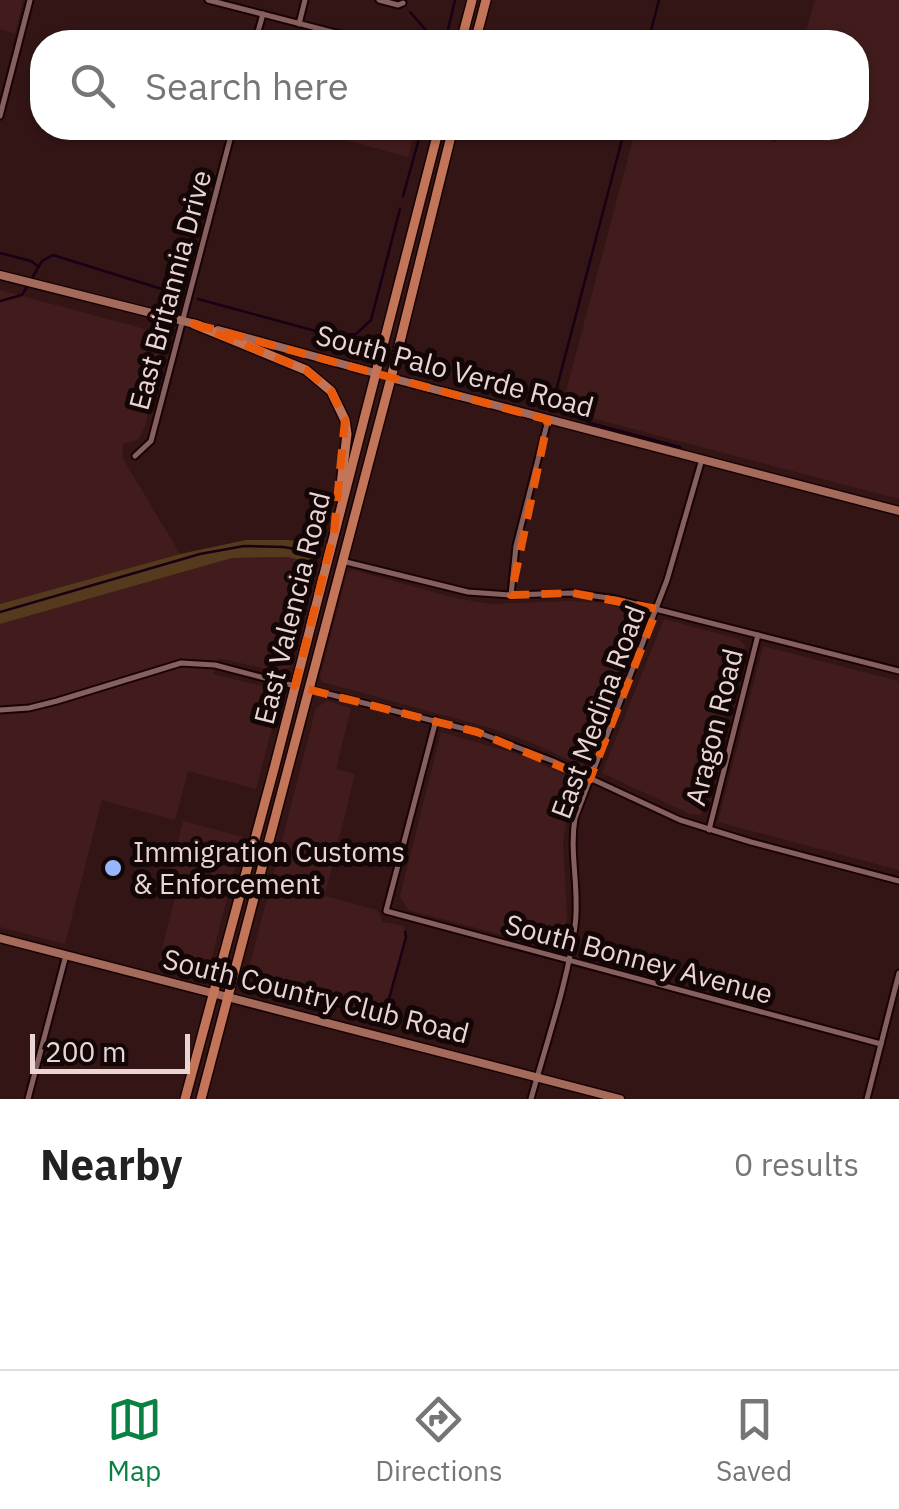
<!DOCTYPE html>
<style>
:root{--surface:#fff;--page:#f6f6f6;--text:#222;--muted:#767676;--line:#e0e0e0;--accent:#0b8043}
body{margin:0;font-family:"IBM Plex Sans",sans-serif;background:var(--page);color:var(--text)}
.scale{position:absolute;left:30px;bottom:25px;width:160px;box-sizing:border-box;padding-left:10px;border:5px solid #ebd5d4;border-top:0;font-size:28px;line-height:35px;white-space:nowrap;color:#ebd5d4;-webkit-text-stroke:8px #120606;paint-order:stroke}
.list{margin:0;padding:0;list-style:none}
h2{display:flex;justify-content:space-between;align-items:center;height:130px;margin:0;padding:0 40px;font-size:42px}
h2 small{font-size:32px;font-weight:400;color:var(--muted)}
.icon{flex:none;width:55px;height:55px;fill:none;stroke:currentColor;stroke-width:2;stroke-linecap:round;stroke-linejoin:round}
.map{position:relative;flex:none;width:899px;height:1099px;overflow:hidden}
.search{position:absolute;background:var(--surface);box-shadow:0 2px 8px #0004;left:30px;right:30px;top:30px;height:110px;display:flex;align-items:center;gap:25px;box-sizing:border-box;padding:0 35px;border-radius:40px;color:var(--muted);font-size:38px}
.sheet{height:270px;background:var(--surface)}
nav{display:flex;justify-content:space-around;align-items:center;box-sizing:border-box;height:140px;border-top:2px solid var(--line);background:var(--surface);font-size:28px;color:var(--muted)}
nav a{display:grid;justify-items:center;gap:5px}
nav .on{color:var(--accent)}
.map>svg:first-child{display:block}
</style>
<div class="map">
<svg width="899" height="1099" viewBox="0 0 899 1099">
<rect width="100%" height="100%" fill="#331515"/>
<g fill="#421c1c">
<polygon points="0,0 23,0 15,34 0,29"/>
<polygon points="815,0 899,0 899,499 561,410 636,128 723,128 776,142 781,128 856,128 856,42 803,42"/>
<polygon points="318,128 416,128 408,157 317,132"/>
<polygon points="0,290 167,335 144,429 137,440 123,444 122,457 180,554 0,604"/>
<polygon points="288,557 312,563 290,667 279,672 218,658 213,674 270,688 271,699 278,704 256,789 188,771 175,820 102,800 65,944 0,927 0,624 232,558"/>
<polygon points="353,570 455,598 490,604 571,601 601,603 642,613 646,620 587,764 580,765 528,741 487,727 322,682 320,677 347,573"/>
<polygon points="664,619 739,639 745,646 701,815 690,814 602,773"/>
<polygon points="763,646 899,681 899,870 718,822"/>
<polygon points="327,701 351,708 336,769 355,774 325,896 377,910 383,922 404,926 407,936 385,1019 380,1022 300,997 299,999 250,986 246,980 316,708"/>
<polygon points="441,732 527,757 574,780 577,787 568,809 563,842 567,915 564,945 556,949 408,910 400,896"/>
<polygon points="183,821 243,837 208,971 201,976 158,965 175,897 165,893"/>
</g>
<polygon fill="#553a1d" points="246,540 288,540 318,544 312,563 288,557 232,558 0,624 0,604 180,554"/>
<g fill="none" stroke-linecap="round" stroke-linejoin="round">
<g stroke="#190015" stroke-width="2.5">
<polyline points="410,12 432,37 441,39 443,42"/>
<polyline points="445,42 455,0"/>
<polyline points="648,42 659,0"/>
<polyline points="403,196 422,128"/>
<polyline points="0,253 31,261 39,267"/>
<polyline points="198,299 334,336 356,334 371,320 400,209"/>
<polyline points="0,301 22,295 42,261 53,255 181,295"/>
<polyline points="554,400 558,407 566,413"/>
<polyline points="551,410 625,128"/>
<polyline points="577,415 590,423 680,447"/>
<polyline points="0,612 200,554 244,546 283,547 315,552"/>
<polyline points="302,995 341,1007"/>
<polyline points="355,1012 375,1018 384,1017 406,937 405,932"/>
</g>
<defs>
<g id="street">
<polyline points="208,0 371,42"/>
<polyline points="379,0 398,5 403,3"/>
<polyline points="299,24 305,0"/>
<polyline points="255,42 263,14"/>
<polyline points="0,116 30,0"/>
<polyline points="135,456 151,441 233,128"/>
<polyline points="342,561 468,592 511,595 573,593 616,599 899,671"/>
<polyline points="511,595 516,546 548,420"/>
<polyline points="309,689 477,732 553,761 680,820 751,842 899,881"/>
<polyline points="0,710 29,708 57,701 181,663 215,665 295,686"/>
<polyline points="436,720 386,911 881,1044"/>
<polyline points="709,830 758,635"/>
<polyline points="28,1099 66,955"/>
<path d="M531 1099C546 1044 568 981 575 926 580 890 569 854 575 818L667 580 702 459"/>
<polyline points="867,1099 899,973"/>
</g>
<g id="secondary">
<polyline points="0,275 199,325"/>
<polyline points="218,330 375,373"/>
<polyline points="391,378 899,511"/>
<polyline points="0,938 620,1099"/>
</g>
<g id="primary">
<polyline points="461,42 472,0"/>
<polyline points="475,42 486,0"/>
<polyline points="194,324 306,370 331,391 345,420 347,434 341,485"/>
<polyline points="185,1099 275,765 439,128"/>
<polyline points="201,1099 391,378 453,128"/>
</g>
</defs>
<use href="#street" stroke="#190203" stroke-width="9"/>
<use href="#secondary" stroke="#190203" stroke-width="11"/>
<use href="#primary" stroke="#190203" stroke-width="12"/>
<use href="#street" stroke="#85605f" stroke-width="5"/>
<use href="#secondary" stroke="#a46a5c" stroke-width="8"/>
<use href="#primary" stroke="#c37559" stroke-width="9"/>
</g>
<path fill="none" stroke="#e8590c" stroke-width="8" stroke-dasharray="20 12" stroke-linejoin="round" d="M194 324 548 420 511 595 573 593 657 609 590 779 477 732 295 686 334 532 345 420 331 391 306 370Z"/>
<circle fill="#97b6fd" stroke="#120606" stroke-width="4" cx="113" cy="868" r="10"/>
<g text-anchor="middle" stroke-width="10" stroke-linejoin="round" paint-order="stroke">
<g font-size="28" fill="#ebd5d4" stroke="#120606">
<text transform="translate(170 290) rotate(-75)" y="10">East Britannia Drive</text>
<text transform="translate(455 371) rotate(15)" y="10">South Palo Verde Road</text>
<text transform="translate(292 608) rotate(-76)" y="10">East Valencia Road</text>
<text transform="translate(598 712) rotate(-70)" y="10">East Medina Road</text>
<text transform="translate(714 727) rotate(-76)" y="10">Aragon Road</text>
<text transform="translate(639 959) rotate(15)" y="10">South Bonney Avenue</text>
<text transform="translate(316 996) rotate(14)" y="10">South Country Club Road</text>
</g>
<g font-size="28" fill="#ebd5d4" stroke="#120606" text-anchor="start">
<text x="133" y="862">Immigration Customs<tspan x="133" dy="32">&amp; Enforcement</tspan></text>
</g>
</g>
</svg>
<div class="scale">200 m</div>
<div class="search"><svg class="icon" aria-label="search" viewBox="0 0 24 24"><circle cx="10" cy="10" r="6"/><path d="M15 15l6 6"/></svg>Search here</div>
</div>
<section class="sheet">
<h2>Nearby<small>0 results</small></h2>
<ul class="list">
</ul>
</section>
<nav>
<a class="on"><svg class="icon" aria-label="map" viewBox="0 0 24 24"><path d="M3 6l6-2 6 2 6-2v14l-6 2-6-2-6 2zM9 4v14M15 6v14"/></svg>Map</a>
<a><svg class="icon" aria-label="directions" viewBox="0 0 24 24"><path d="M12 3l9 9-9 9-9-9zM9 14v-3h6M13 9l2 2-2 2"/></svg>Directions</a>
<a><svg class="icon" aria-label="saved" viewBox="0 0 24 24"><path d="M7 4h10v16l-5-4-5 4z"/></svg>Saved</a>
</nav>
